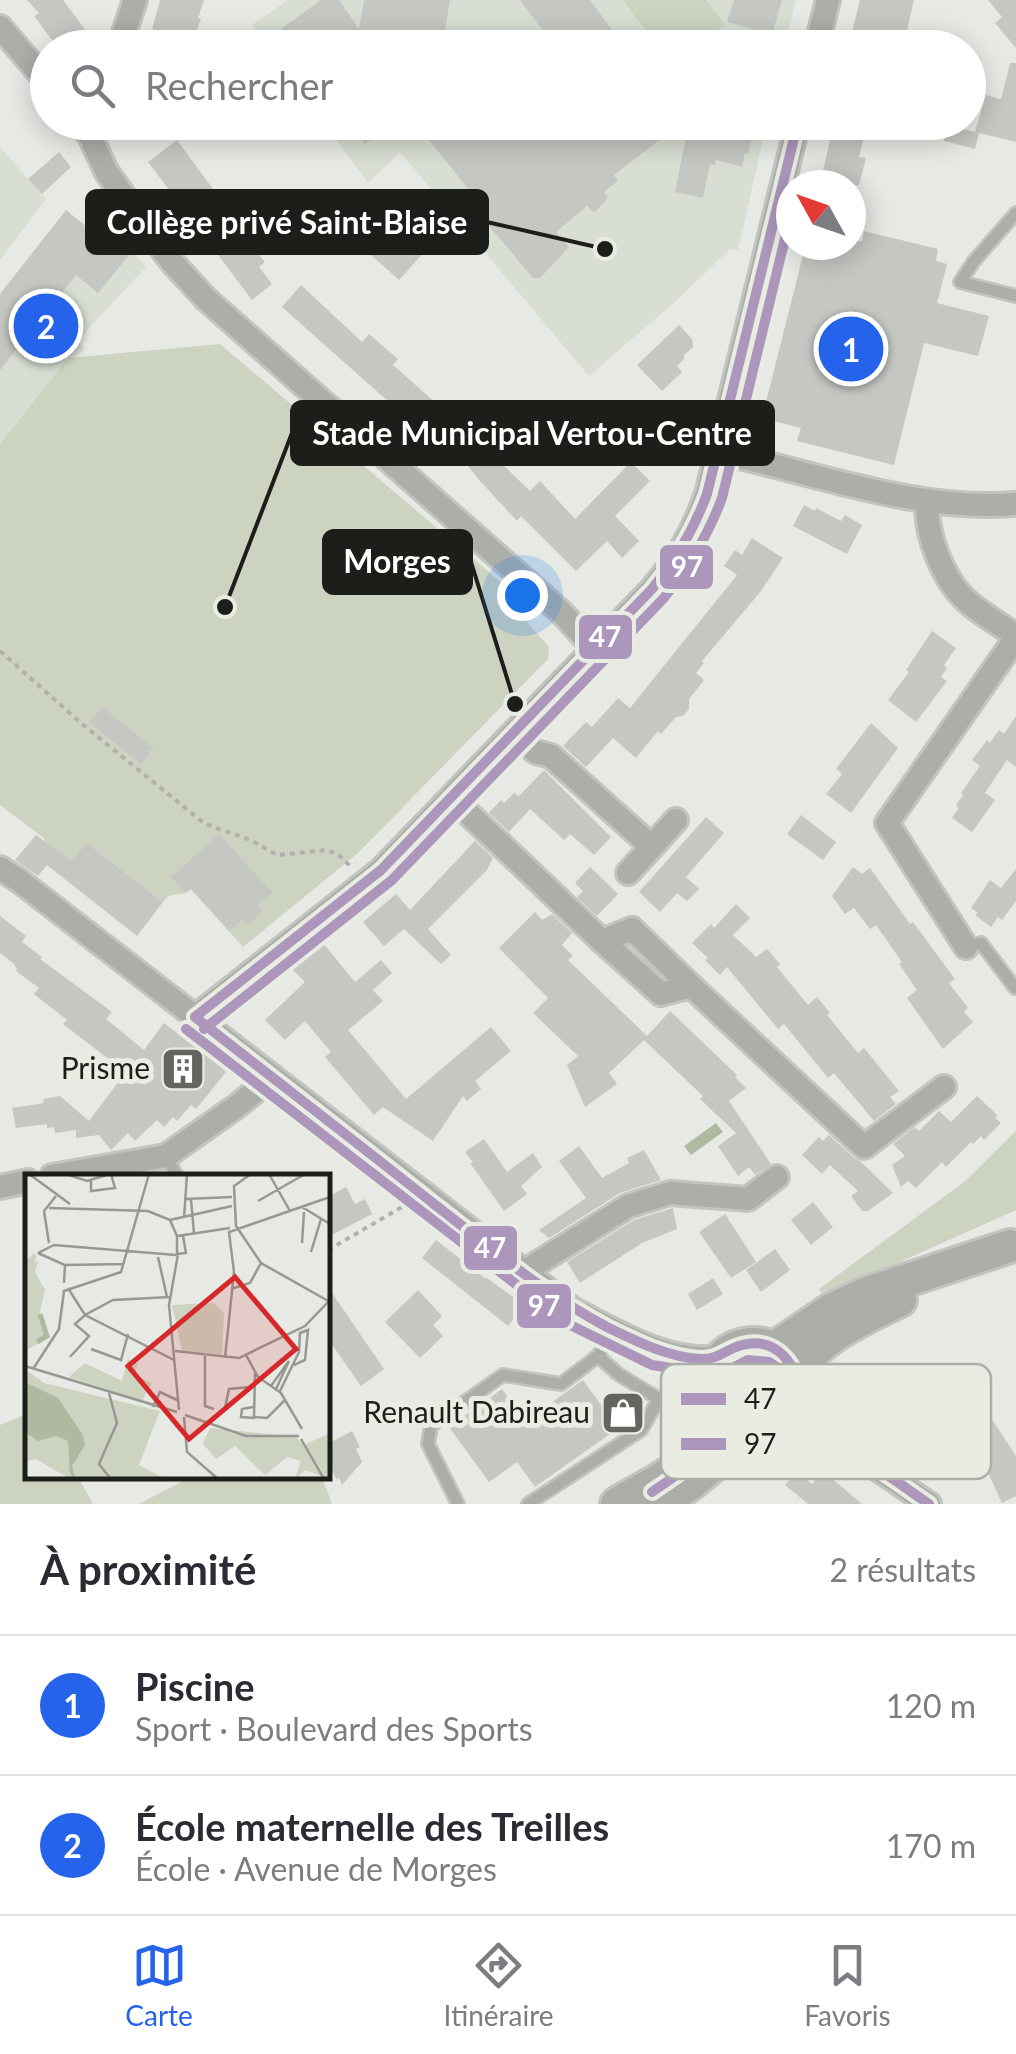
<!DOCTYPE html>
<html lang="fr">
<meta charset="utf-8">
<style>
:root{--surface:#fff;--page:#f7f7f7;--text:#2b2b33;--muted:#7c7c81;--line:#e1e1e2;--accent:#2563eb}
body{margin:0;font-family:Lato,sans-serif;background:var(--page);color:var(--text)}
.compass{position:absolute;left:776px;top:170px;width:90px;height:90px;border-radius:50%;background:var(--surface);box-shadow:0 5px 25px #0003;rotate:310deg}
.you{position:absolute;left:522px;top:595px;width:35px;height:35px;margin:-25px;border:8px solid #fff;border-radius:50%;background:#1a73e8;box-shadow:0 0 0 15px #1a73e833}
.badge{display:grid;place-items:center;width:65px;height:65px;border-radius:50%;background:var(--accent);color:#fff;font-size:32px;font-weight:700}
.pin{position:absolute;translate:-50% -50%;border:5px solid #fff;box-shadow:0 2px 10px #0006}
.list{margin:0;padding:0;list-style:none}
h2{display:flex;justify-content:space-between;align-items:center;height:130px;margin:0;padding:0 40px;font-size:42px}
h2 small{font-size:32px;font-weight:400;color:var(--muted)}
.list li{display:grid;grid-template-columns:65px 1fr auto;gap:30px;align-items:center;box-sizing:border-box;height:140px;padding:0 40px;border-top:2px solid var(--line)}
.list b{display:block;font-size:38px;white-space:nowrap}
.list p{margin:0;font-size:32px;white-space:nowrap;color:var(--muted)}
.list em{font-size:32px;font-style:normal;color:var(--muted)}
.icon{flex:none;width:55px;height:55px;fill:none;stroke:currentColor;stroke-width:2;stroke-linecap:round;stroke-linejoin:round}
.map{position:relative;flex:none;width:1016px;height:1504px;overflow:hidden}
.search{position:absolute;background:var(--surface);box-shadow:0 5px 25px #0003;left:30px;right:30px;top:30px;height:110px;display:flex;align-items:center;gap:25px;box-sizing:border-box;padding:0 35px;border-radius:55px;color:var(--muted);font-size:38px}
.sheet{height:410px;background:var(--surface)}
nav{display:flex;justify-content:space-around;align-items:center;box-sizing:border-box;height:140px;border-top:2px solid var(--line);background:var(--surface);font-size:28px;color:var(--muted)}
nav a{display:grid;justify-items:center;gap:5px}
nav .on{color:var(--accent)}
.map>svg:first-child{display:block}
</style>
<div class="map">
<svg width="1016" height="1504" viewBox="0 0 1016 1504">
<rect width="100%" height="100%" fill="#e7eae4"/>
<g fill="#d8ded2">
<polygon points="288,0 796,0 785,48 269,48 252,25"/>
<polygon points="324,123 767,123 738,250 730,249 676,301 589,376 400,152 368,183"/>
<polygon points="0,147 46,199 0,260"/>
<polygon points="66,210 90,229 94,225 130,254 133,252 146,267 77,341 85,349 76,357 68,358 0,444 0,305"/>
</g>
<g fill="#ccd3c0">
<polygon points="623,0 706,0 725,25 695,47 658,47"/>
<polygon points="220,344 536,612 527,622 549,647 548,659 358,853 243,947 191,889 186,893 168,896 163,902 87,843 71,862 44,841 45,839 0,805 0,444 68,358"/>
<polygon points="1016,1131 1016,1210 824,1296 819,1289 964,1182"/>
<polygon points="27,1414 28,1476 78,1477 93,1504 0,1504 0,1425"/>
<polygon points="192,1476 322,1477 332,1504 139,1504"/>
</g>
<polygon fill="#afb9a0" points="716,1123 723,1132 691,1155 684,1146"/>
<g fill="#c5c7c2">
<polygon points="27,0 63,0 93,40 84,48 58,48 34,16 39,13"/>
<polygon points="160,0 204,0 198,18 201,19 191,43 152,29"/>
<polygon points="321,0 339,0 359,29 364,0 450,0 442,48 295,48 281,29"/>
<polygon points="520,0 590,0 625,48 556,48"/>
<polygon points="734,0 782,0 768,48 727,48 753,29 727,22"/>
<polygon points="860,0 914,0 903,48 848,48"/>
<polygon points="988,0 1016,0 1016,48 995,23 1002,17"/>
<polygon points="1010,63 1016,63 1016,142 975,132 986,95 1001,99"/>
<polygon points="349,122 394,122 365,144"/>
<polygon points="451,122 683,122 614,175 618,181 604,192 608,198 594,213 587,206 556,232 569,247 540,278 533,278 468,201 474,196 429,140"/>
<polygon points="689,122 756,122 748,154 745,153 742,167 716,160 715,165 710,164 703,198 675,192"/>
<polygon points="834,122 868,122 859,157 866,158 859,185 820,185"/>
<polygon points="948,125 979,133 975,149 944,141"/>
<polygon points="177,140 213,189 241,192 228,202 259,244 253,248 265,262 259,267 272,284 252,300 148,162"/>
<polygon points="59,152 71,167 42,194 28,179"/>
<polygon points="419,203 446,228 399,280 371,255"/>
<polygon points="66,210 90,230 94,225 130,254 98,293 76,275 0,370 0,294"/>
<polygon points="864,231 938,249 936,261 947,264 937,303 989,316 978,356 924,343 894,465 797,441 801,428 762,418 804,251 808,252 809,245 851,245 851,239 862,242"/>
<polygon points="301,285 362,342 369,334 398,359 393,365 446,412 454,405 500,462 530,491 540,481 575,519 631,462 650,481 615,516 639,541 622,558 607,541 576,571 521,516 517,521 480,481 426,414 416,426 282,307"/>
<polygon points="679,325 692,339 693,347 684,355 684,359 677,366 682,372 662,391 637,365"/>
<polygon points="804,505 815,511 816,508 841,521 845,515 862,525 847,554 793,526"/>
<polygon points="752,538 783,558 761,591 702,661 704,663 696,673 704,680 689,699 689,709 683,716 676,717 661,734 658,731 636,758 613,738 586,767 563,746 586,722 592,727 618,698 630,708 737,575 724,566 735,550 742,555"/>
<polygon points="932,631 956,648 944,665 947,668 941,677 947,681 916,722 888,700 909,672 906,670"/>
<polygon points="102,707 153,748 141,764 89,722"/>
<polygon points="1016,716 1016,767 1007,760 985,793 995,800 972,832 952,818 959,808 956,805 963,795 961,793 980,766 972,760 987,740 990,743 999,730 1004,734"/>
<polygon points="871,723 898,748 851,813 826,794 842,774 836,769"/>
<polygon points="544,770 611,837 594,855 570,834 564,840 530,809 509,832 489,813 501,800 504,803 514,793 519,796"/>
<polygon points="801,815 836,842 823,860 787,834"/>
<polygon points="706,817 724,833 686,877 699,889 687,901 677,893 660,912 639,892"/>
<polygon points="219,834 273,893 258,905 263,911 249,925 243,919 229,931 191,889 186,893 171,877"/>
<polygon points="36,835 71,861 87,843 163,902 137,936 47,865 38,876 15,860"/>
<polygon points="475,841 493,858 487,870 428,929 451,955 441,964 404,929 384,946 363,922 396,894 410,910"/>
<polygon points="590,867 618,894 597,916 577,897 583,891 575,883"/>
<polygon points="853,867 862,874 870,868 910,924 913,922 955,979 949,983 968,1008 964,1012 973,1022 943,1049 907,998 917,990 899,964 902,962 876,925 870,929 854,908 845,914 832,896"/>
<polygon points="1016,869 1016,901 1002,920 998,917 991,927 975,915 978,913 971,908 990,880 1001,888"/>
<polygon points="736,904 750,918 733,935 756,957 767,949 780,964 777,967 808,1005 817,997 830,1013 827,1015 858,1053 864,1048 899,1091 890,1097 896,1104 874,1121 834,1073 828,1078 784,1024 778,1029 727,967 720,975 705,960 708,958 692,943 711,924 714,928"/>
<polygon points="535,912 542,920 552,914 572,933 562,945 573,956 568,960 647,1036 670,1011 737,1075 735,1077 746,1088 729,1101 771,1164 755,1175 749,1167 738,1176 718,1146 736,1133 700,1099 703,1096 644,1040 609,1073 617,1084 585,1107 567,1065 578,1056 533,1013 548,998 499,948"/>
<polygon points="0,916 26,936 22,942 42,957 40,959 112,1012 106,1019 144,1050 164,1023 200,1051 204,1047 225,1064 222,1068 226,1072 196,1109 191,1105 177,1121 173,1117 164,1127 157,1120 135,1141 128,1133 111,1150 99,1135 76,1138 76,1130 55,1133 54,1127 47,1128 47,1124 16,1128 12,1108 44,1103 43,1099 60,1096 89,1121 120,1080 104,1068 110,1060 63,1024 67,1020 34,994 39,988 16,971 17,969 13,963 0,953"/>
<polygon points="323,943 355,982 381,960 392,973 373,990 383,1001 348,1030 406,1099 491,1027 511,1051 475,1081 481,1089 467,1101 463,1096 433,1141 383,1107 374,1115 325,1057 331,1052 305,1021 285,1040 265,1020 305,982 292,969"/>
<polygon points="977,1096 997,1115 995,1118 1001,1123 984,1140 981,1136 973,1144 971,1142 946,1167 942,1162 916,1188 908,1181 901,1187 892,1165 905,1156 893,1144 915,1127 919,1131 939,1111 951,1122"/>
<polygon points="829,1135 854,1158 861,1162 893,1193 868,1211 862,1211 851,1196 858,1191 830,1165 822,1174 802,1155 819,1137 823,1141"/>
<polygon points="484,1139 507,1172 533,1153 542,1167 521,1186 527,1194 504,1211 470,1163 473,1162 465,1152"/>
<polygon points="579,1146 602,1178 629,1163 627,1158 644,1150 661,1180 620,1193 549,1238 539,1230 586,1198 559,1161"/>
<polygon points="346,1187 355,1204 365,1199 372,1214 328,1237 328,1197"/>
<polygon points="813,1202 833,1227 811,1245 791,1220"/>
<polygon points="673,1208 677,1229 642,1243 580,1283 567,1262 634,1220"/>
<polygon points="725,1214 756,1262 731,1278 699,1232"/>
<polygon points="436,1240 486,1279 487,1278 524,1305 508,1326 422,1258"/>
<polygon points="775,1249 790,1270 761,1292 746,1270"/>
<polygon points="713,1278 723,1294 697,1310 688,1294"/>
<polygon points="328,1287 384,1369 361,1386 328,1339"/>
<polygon points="418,1290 442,1316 433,1325 443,1336 420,1358 385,1322"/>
<polygon points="982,1370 992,1397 987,1401 991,1406 986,1410 1016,1456 1016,1496 1002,1503 978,1451 954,1465 951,1460 936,1469 923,1447 945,1434 935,1417 964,1399 954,1388"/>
<polygon points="583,1380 604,1409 618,1398 627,1399 638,1414 535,1487 517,1462 489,1482 449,1427 502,1389 526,1421"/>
<polygon points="352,1431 360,1447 356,1449 362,1462 342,1485 339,1478 336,1479 328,1461 328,1444"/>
<polygon points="797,1471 812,1484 823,1471 862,1504 808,1504 785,1485"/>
</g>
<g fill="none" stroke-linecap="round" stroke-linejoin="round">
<defs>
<g id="lane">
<polyline points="1016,213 974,261 960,282 1016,296"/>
<polyline points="966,947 981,943 1015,988"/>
<polyline points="166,1156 177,1176"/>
<polyline points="458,1504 428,1444 431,1426 503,1375 561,1384 598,1356 614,1330"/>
<polyline points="528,1504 641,1430 659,1399 618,1374 598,1356"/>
</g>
<g id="street">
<polyline points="0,27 48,83"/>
<polyline points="119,48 135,0"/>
<polyline points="816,48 828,0"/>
<polyline points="80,122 90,136 106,171 151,234 171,261 206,299 561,612 595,649"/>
<path d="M718 452C816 473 915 512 1016 504"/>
<path d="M928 501C924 533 944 582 969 603 983 615 1001 625 1016 636"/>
<polyline points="514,733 536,752 551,756 652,847"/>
<polyline points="452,798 602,941 661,994 691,986 864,1147 944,1087"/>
<path d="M0 868 21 882 574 1310C620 1333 669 1365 722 1357"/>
<polyline points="628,873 676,820"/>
<polyline points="602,941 632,929 691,986"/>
<polyline points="966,947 887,823 1016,638"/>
<path d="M195 1017 381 870 652 589C678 558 693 533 707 494L798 122"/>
<polyline points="52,1176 166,1156 237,1106 273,1077"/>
<polyline points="0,1187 28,1181"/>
<polyline points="526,1275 533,1266 628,1206 670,1193 748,1199 777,1177"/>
<polyline points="660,1356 668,1364 708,1389"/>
<polyline points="800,1397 849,1446"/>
<path d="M778 1430C832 1431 885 1475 929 1504"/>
</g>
<g id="secondary">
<circle cx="754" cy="1390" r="46"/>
<polyline points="775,1348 831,1310 865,1294 1010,1246"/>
<path d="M797 1372C819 1337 864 1318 900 1300"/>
<path d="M617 1504C639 1490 667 1479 685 1460 698 1446 705 1429 713 1412"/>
<polyline points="660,1504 690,1484 748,1436"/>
</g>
</defs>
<use href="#lane" stroke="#c2c4c0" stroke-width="16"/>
<use href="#street" stroke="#c2c4c0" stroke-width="28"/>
<use href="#secondary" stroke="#c2c4c0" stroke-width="38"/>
<g stroke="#afb1ad" stroke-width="4" stroke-dasharray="5 5" stroke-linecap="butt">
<polyline points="0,651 82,724 205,824 251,840 277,855 327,850 339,855 352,868"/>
<polyline points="328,1250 402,1207"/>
</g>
<use href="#lane" stroke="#acaea9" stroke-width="11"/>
<use href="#street" stroke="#acaea9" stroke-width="22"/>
<use href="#secondary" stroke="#abaea8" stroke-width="32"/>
<defs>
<g id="bus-1">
<path d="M195 1017 381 870 652 589C676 560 694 529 707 494L798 122"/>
<path d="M195 1017C275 1080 355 1141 434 1204 490 1247 544 1294 607 1327 636 1341 667 1357 700 1359 718 1360 726 1349 742 1345 777 1336 799 1366 800 1397"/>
<path d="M708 1389C710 1408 717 1425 736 1433 756 1441 777 1428 798 1432 847 1442 889 1477 929 1504"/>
</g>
<g id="bus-2">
<polyline points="186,1029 566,1323 652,1365 709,1374 727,1371 748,1360 769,1362 775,1366 783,1378 786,1389 784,1401 776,1413 763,1419 740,1424 681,1472 652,1492"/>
<path d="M204 1029 392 880 663 599C688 568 708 536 722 498L791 214"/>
</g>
</defs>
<use href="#bus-1" stroke="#e8ece2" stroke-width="18"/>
<use href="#bus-2" stroke="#e8ece2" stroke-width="18"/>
<use href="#bus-1" stroke="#ac96bc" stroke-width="10"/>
<use href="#bus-2" stroke="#ac96bc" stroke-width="10"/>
</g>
<defs>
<symbol id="building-square" viewBox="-11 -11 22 22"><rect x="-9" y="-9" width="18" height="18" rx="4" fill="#636561" stroke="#e8ece2"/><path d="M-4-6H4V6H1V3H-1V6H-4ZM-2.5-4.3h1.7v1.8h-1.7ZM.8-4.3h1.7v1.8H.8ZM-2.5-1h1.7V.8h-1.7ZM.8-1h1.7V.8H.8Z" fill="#fff"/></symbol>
<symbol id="shop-square" viewBox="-11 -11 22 22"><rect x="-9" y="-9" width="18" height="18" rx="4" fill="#636561" stroke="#e8ece2"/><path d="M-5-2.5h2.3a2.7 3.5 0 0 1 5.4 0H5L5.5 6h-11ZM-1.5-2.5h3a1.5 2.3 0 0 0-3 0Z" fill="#fff"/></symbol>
</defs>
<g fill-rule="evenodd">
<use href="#building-square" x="158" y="1044" width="50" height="50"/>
<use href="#shop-square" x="598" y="1388" width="50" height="50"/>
</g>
<g text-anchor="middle" stroke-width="10" stroke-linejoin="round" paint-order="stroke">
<g font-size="30" fill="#1c1e1a" stroke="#e8ece2" text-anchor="end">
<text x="150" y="1079">Prisme</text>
<text x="590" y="1423">Renault Dabireau</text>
</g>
</g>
<g transform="translate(25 1174)">
<rect width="305" height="305" fill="#e7eae4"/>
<path d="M9 79 12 83 9 87 13 88 10 98 20 116 14 142 24 163 0 177 2 86ZM189 129 199 139 197 180 157 177 147 131ZM103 185 113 190 109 201 127 209 117 227 44 203 60 189 97 207ZM0 195 19 209 135 237 114 291 140 305H45L11 285 2 287ZM185 254 271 263 279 271 305 259 304 305 280 296 270 305 276 287 262 283 240 301 210 272 191 285 178 270Z" fill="#ccd3c0"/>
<path d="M0 208 33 224 58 261 60 271 47 292 50 305 45 300 43 267 31 262 13 267 1 259Z" fill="#afb9a0"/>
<path fill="none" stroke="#afb9a0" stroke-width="5" d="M12 168 22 162 15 140"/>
<path fill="none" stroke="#969893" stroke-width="2.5" d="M4 0 45 30M41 0 62 7 85 0M226 0 209 12 211 52 236 89 305 128M244 0 265 37M66 7V17L90 14 86 0M160 25 207 23M166 26 169 59M233 27 280 0M277 33 305 50M24 34 123 37 145 46 152 62M159 44 162 0M145 46 207 32M158 62 161 79 152 80V62L205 54M24 69 19 37 31 22M277 69 279 38M286 78 296 45M13 79 29 71 151 81M13 79 40 91 39 109M153 80 144 131 154 236M133 83 142 123M40 91 99 90M43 114 60 141 149 186M206 115 225 109 236 89M66 175 96 186 103 160M150 177 214 184 280 152 303 128M221 181 233 203 256 219 277 255M180 182V232L189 235M45 183 64 162 50 150 60 141 88 126 145 123M200 184 209 98 204 58 305 23M0 192 152 238M8 195 34 155 39 117 96 98 124 0M230 199 229 243 242 244 260 226M246 212 264 187M251 215 264 187M255 217 274 178 275 159 283 156 280 186 269 191M84 219 92 249 74 290 86 305M128 233 135 218 152 226M228 233 217 235 216 243 230 244M200 234 204 215 225 213M160 241 221 262H274M159 243 162 278 193 305M276 265 299 305"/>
<path fill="#d62828" fill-opacity="0.15" stroke="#d62828" stroke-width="5" d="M210 103 271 175 164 265 103 192Z"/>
<rect width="305" height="305" fill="none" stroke="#1c1e1a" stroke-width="5"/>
</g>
<rect x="661" y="1364" width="330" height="115" rx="15" fill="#e8ece2" stroke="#abaea6" stroke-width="2.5"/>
<rect x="681" y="1393" width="45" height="12" fill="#ac96bc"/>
<rect x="681" y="1438" width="45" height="12" fill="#ac96bc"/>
<g font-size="28" fill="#1c1e1a">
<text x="744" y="1409">47</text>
<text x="744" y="1454">97</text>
</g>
<path fill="none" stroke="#1c1e1a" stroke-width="4" d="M605 249L487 222M225 607L292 433M515 704L471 562"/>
<g fill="#1c1e1a" stroke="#e8ece2" stroke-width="4">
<circle cx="605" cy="249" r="10"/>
<circle cx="225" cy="607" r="10"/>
<circle cx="515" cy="704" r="10"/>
</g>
<g fill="#1c1e1a" stroke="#1c1e1a" stroke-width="4">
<rect x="87" y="191" width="400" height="62" rx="10"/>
<rect x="292" y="402" width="481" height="62" rx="10"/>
<rect x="324" y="531" width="147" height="62" rx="10"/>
</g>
<g font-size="32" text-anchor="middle" font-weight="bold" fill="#fff">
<text x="287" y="234">Collège privé Saint-Blaise</text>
<text x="532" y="445">Stade Municipal Vertou-Centre</text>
<text x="397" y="573">Morges</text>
</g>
<g stroke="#e8ece2" stroke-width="4">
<rect x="658" y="543" width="57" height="48" rx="10" fill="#ac96bc"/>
<rect x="577" y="613" width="57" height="48" rx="10" fill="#ac96bc"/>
<rect x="462" y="1224" width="57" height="48" rx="10" fill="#ac96bc"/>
<rect x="515" y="1282" width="58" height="48" rx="10" fill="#ac96bc"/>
</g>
<g font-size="28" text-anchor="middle" font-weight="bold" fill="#fff">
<text x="687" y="577">97</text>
<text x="605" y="647">47</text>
<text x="490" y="1258">47</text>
<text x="544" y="1316">97</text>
</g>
</svg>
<svg class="compass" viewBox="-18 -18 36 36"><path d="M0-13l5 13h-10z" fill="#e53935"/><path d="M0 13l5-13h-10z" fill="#7c7c81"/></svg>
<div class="you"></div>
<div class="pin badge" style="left:851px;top:349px">1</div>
<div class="pin badge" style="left:46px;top:326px">2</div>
<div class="search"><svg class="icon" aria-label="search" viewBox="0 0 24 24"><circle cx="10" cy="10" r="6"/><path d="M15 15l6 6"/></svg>Rechercher</div>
</div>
<section class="sheet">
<h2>À proximité<small>2 résultats</small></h2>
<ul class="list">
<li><span class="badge">1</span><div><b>Piscine</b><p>Sport · Boulevard des Sports</p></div><em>120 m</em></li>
<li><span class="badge">2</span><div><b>École maternelle des Treilles</b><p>École · Avenue de Morges</p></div><em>170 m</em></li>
</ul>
</section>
<nav>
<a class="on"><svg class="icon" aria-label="map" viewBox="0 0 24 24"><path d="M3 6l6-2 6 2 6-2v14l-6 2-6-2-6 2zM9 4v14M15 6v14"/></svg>Carte</a>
<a><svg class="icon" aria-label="directions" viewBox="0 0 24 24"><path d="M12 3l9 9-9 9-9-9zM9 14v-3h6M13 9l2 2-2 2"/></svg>Itinéraire</a>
<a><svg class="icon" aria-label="saved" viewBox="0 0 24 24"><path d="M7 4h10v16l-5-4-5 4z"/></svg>Favoris</a>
</nav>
